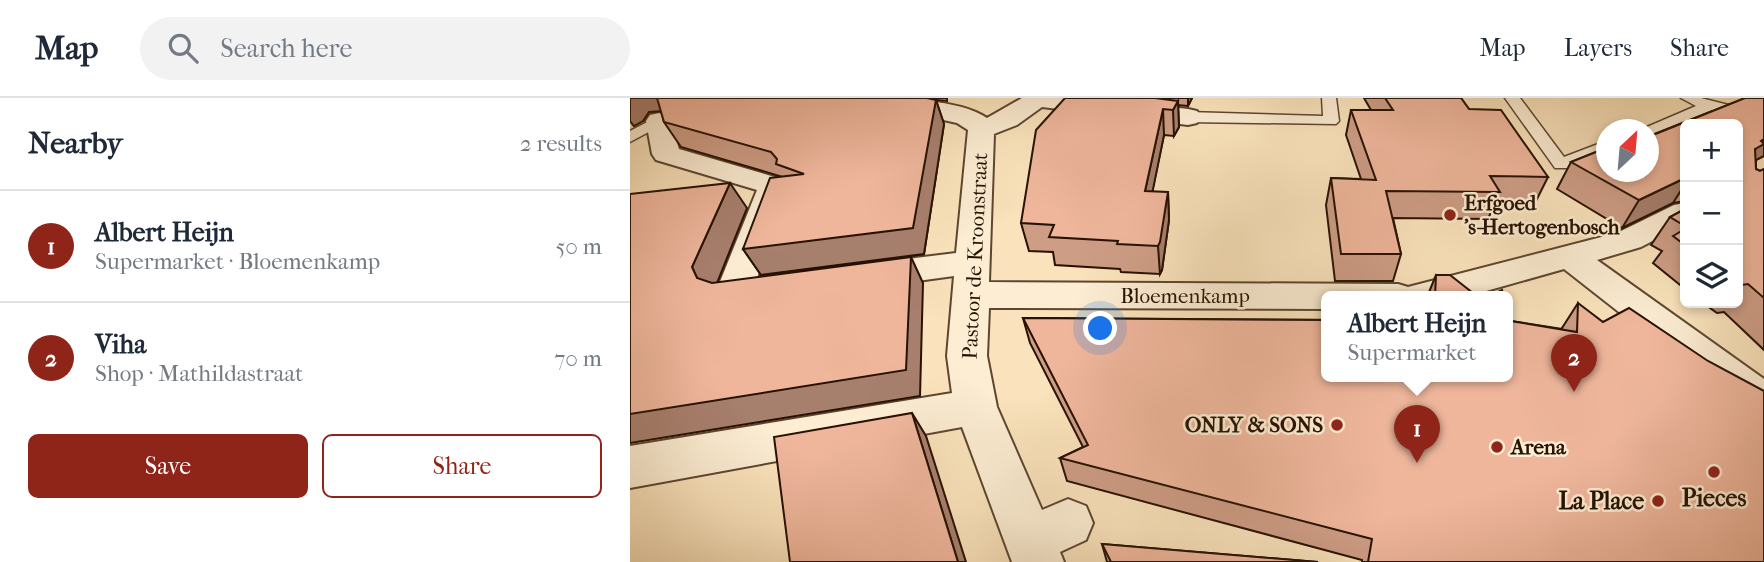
<!DOCTYPE html>
<meta charset="utf-8">
<style>
:root{--surface:#fff;--page:#f2f2f3;--text:#1f2937;--muted:#747a83;--line:#e0e1e3;--accent:#8f2418}
body{margin:0;font-family:"IM FELL French Canon",serif;background:var(--page);color:var(--text)}
.controls{position:absolute;right:21px;top:21px;display:grid;overflow:hidden;border-radius:10px;box-shadow:0 4px 10px #0003}
.controls button{width:63px;height:63px;display:grid;place-items:center;padding:0;border:0;border-bottom:2px solid var(--line);background:var(--surface);color:var(--text);font:35px sans-serif}
.compass{position:absolute;left:966px;top:21px;width:63px;height:63px;border-radius:50%;background:var(--surface);box-shadow:0 4px 10px #0003;rotate:26deg}
.you{position:absolute;left:471px;top:231px;width:24px;height:24px;margin:-18px;border:5px solid #fff;border-radius:50%;background:#1a73e8;box-shadow:0 0 0 10px #1a73e833}
.badge{display:grid;place-items:center;width:46px;height:46px;border-radius:50%;background:var(--accent);color:#fff;font-size:23px;font-weight:700}
.pin{position:absolute;translate:-50% -58px;filter:drop-shadow(0 2px 4px #0008)}
.pin::after{content:'';position:absolute;top:37px;width:24px;height:21px;background:inherit;clip-path:polygon(0 0,100% 0,50% 100%)}
.popup{position:absolute;left:691px;top:193px;width:192px;height:91px;box-sizing:border-box;display:grid;place-content:center;border-radius:10px;background:var(--surface);filter:drop-shadow(0 2px 5px #0005);font-size:23px;white-space:nowrap;color:var(--muted)}
.popup b{font-size:26px;color:var(--text)}
.popup::after{content:'';position:absolute;left:50%;top:100%;margin-left:-14px;border:14px solid transparent;border-top-color:var(--surface)}
.list{margin:0;padding:0;list-style:none}
h2{display:flex;justify-content:space-between;align-items:center;height:91px;margin:0;padding:0 28px;font-size:30px}
h2 small{font-size:23px;font-weight:400;color:var(--muted)}
.list li{display:grid;grid-template-columns:46px 1fr auto;gap:21px;align-items:center;box-sizing:border-box;height:112px;padding:0 28px;border-top:2px solid var(--line)}
.list b{display:block;font-size:26px;white-space:nowrap}
.list p{margin:0;font-size:23px;white-space:nowrap;color:var(--muted)}
.list em{font-size:23px;font-style:normal;color:var(--muted)}
.actions{display:flex;gap:14px;padding:21px 28px}
.actions a{flex:1;padding:16px 0;border:2px solid var(--accent);border-radius:10px;text-align:center;font-size:24px;color:var(--accent)}
.actions .main{background:var(--accent);color:#fff}
.icon{flex:none;width:38px;height:38px;fill:none;stroke:currentColor;stroke-width:2;stroke-linecap:round;stroke-linejoin:round}
.map{position:relative;flex:none;width:1134px;height:464px;overflow:hidden}
header{display:flex;align-items:center;gap:42px;box-sizing:border-box;height:98px;padding:0 35px;background:var(--surface);border-bottom:2px solid var(--line)}
header strong{font-size:33px}
nav{display:flex;gap:38px;margin-inline-start:auto;font-size:24px}
.search{width:490px;height:63px;background:var(--page);display:flex;align-items:center;gap:18px;box-sizing:border-box;padding:0 24px;border-radius:38px;color:var(--muted);font-size:26px}
main{display:flex}
aside{flex:1;background:var(--surface)}
.map>svg:first-child{display:block}
</style>
<header>
<strong>Map</strong>
<div class="search"><svg class="icon" aria-label="search" viewBox="0 0 24 24"><circle cx="10" cy="10" r="6"/><path d="M15 15l6 6"/></svg>Search here</div>
<nav><a>Map</a><a>Layers</a><a>Share</a></nav>
</header>
<main>
<aside>
<h2>Nearby<small>2 results</small></h2>
<ul class="list">
<li><span class="badge">1</span><div><b>Albert Heijn</b><p>Supermarket · Bloemenkamp</p></div><em>50 m</em></li>
<li><span class="badge">2</span><div><b>Viha</b><p>Shop · Mathildastraat</p></div><em>70 m</em></li>
</ul>
<div class="actions"><a class="main">Save</a><a>Share</a></div>
</aside>
<div class="map">
<svg width="1134" height="464" viewBox="0 0 1134 464">
<rect width="100%" height="100%" fill="#fae3bc"/>
<filter id="stains"><feTurbulence type="fractalNoise" baseFrequency=".00286" numOctaves="4"/><feColorMatrix values="0 0 0 0 .2 0 0 0 0 .09 0 0 0 0 .02 0 0 0 .5 -.17"/></filter>
<radialGradient id="worn" r=".72"><stop offset=".6" stop-color="#630" stop-opacity="0"/><stop offset="1" stop-color="#630" stop-opacity=".3"/></radialGradient>
<g fill="none" stroke-linecap="round" stroke-linejoin="round">
<defs>
<g id="lane">
<polygon points="64,0 82,0 0,44 0,33"/>
<polygon points="692,0 706,0 709,23 706,26 558,24 550,19 558,14 693,18"/>
<polygon points="875,0 890,0 934,59 976,43 976,54 937,70 925,70"/>
<polygon points="1051,0 1071,0 1130,15 1134,17 1134,27 1082,12 1024,35 1018,37 1018,32 1010,32 1066,8"/>
</g>
<g id="street">
<path d="M234 0C266 0 330 1 357 20L392 0H463L558 11 567 13 571 19 567 25 558 27 412 9 387 27 364 36 359 184 768 186 778 189 987 135 1044 107 1055 105V126L1011 149 967 162 1134 281V321L1119 316 934 171 835 199H696V211L359 210 357 258 367 309 412 412 438 401 456 408 463 425 456 442 430 454 434 464H382L332 329 0 390V348L322 295 317 258 324 178 236 190 224 186 218 178 224 170 236 166 326 155 338 32 327 25 237 5Z"/>
<polygon points="29,15 38,17 49,51 155,82 159,88 127,180 138,179 151,182 156,191 151,200 103,209 90,205 85,196 127,92 26,62 22,56 16,23 20,17"/>
</g>
</defs>
<use href="#lane" stroke="#5c4630" stroke-width="3"/>
<use href="#street" stroke="#5c4630" stroke-width="4"/>
<use href="#lane" fill="#fcedd3" fill-rule="evenodd"/>
<use href="#street" fill="#fcedd3" fill-rule="evenodd"/>
</g>
<g fill="#ce9d86" stroke="#271102" stroke-width="2">
<polygon points="0,0 317,0 317,3 306,2 314,26 294,156 131,177 113,151 153,79 51,49 34,24 31,13 19,14 13,23 4,28 0,23"/>
<polygon points="435,0 562,0 558,8 548,7 549,29 544,38 534,37 522,94 538,94 539,122 532,172 530,176 491,174 490,171 425,167 423,154 399,153 391,125"/>
<polygon points="734,0 831,0 839,11 918,79 905,105 865,105 858,121 763,120 771,156 763,183 705,183 696,107 701,80 731,81 716,37 721,12 741,12"/>
<polygon points="1115,0 1134,0 1134,58 1126,62 1126,71 1130,73 1134,71 1134,252 1094,214 1087,215 1073,205 1108,205 1108,26 1055,26 1055,103 1043,105 992,130 927,91 941,64 976,50 976,74 1018,74 1018,39"/>
<polygon points="1055,111 1055,191 1023,165 1032,153 1021,147 1040,119"/>
<polygon points="806,177 848,199 797,199"/>
<polygon points="948,205 1134,464 732,464 732,462 437,383 430,360 453,349 400,245 393,220 881,223 932,231 932,230"/>
<polygon points="472,446 688,464 477,464"/>
</g>
<g fill="#a77f6d" stroke="#271102" stroke-width="2">
<polygon points="0,0 58,0 33,13 19,14 13,23 4,28 0,23"/>
<polygon points="558,0 562,0 558,8"/>
<polygon points="306,2 314,26 294,156 131,177 113,151"/>
<polygon points="548,3 549,29 544,38 543,12"/>
<polygon points="533,11 534,37 517,121 515,93"/>
<polygon points="1134,41 1134,58 1120,65 1108,77 1131,43"/>
<polygon points="1055,80 1055,86 1043,105 992,130 1009,102"/>
<polygon points="100,85 117,110 83,195 67,180 62,169"/>
<polygon points="538,94 539,122 532,172 530,176 528,148"/>
<polygon points="281,159 293,185 290,298 0,345 0,316"/>
<polygon points="282,315 296,338 336,464 328,464"/>
</g>
<g fill="#efb69c" stroke="#271102" stroke-width="2">
<polygon points="27,0 297,0 306,2 283,130 113,151 140,80 174,76 146,66 147,61 141,54 34,24"/>
<polygon points="435,0 525,0 548,3 543,12 533,11 515,93 538,94 530,144 528,148 487,146 488,143 419,139 424,127 391,125 406,32"/>
<polygon points="755,0 831,0 839,11 871,12 918,79 860,78 870,94 756,93 771,156 711,156 701,80 746,82 721,12 763,12"/>
<polygon points="1115,0 1134,0 1134,41 1131,43 1134,46 1125,51 1126,71 1130,73 1134,71 1134,200 1118,186 1111,187 1108,185 1108,26 1055,26 1055,80 1009,102 941,64 976,50 976,74 1018,74 1018,39"/>
<polygon points="100,85 62,169 67,180 82,185 281,159 276,272 0,316 0,96"/>
<polygon points="1055,111 1055,128 1040,119"/>
<polygon points="1055,131 1055,147 1043,138"/>
<polygon points="806,177 820,177 848,199 805,199"/>
<polygon points="872,192 874,199 858,199"/>
<polygon points="948,205 973,224 999,210 1078,263 1134,293 1134,464 738,464 742,441 430,360 458,347 393,220 696,222 696,279 878,279 878,213 881,223 947,234"/>
<polygon points="282,315 328,464 160,464 144,339"/>
<polygon points="472,446 688,464 481,464"/>
</g>
<g fill="#8f2418" stroke="#fcedd3" stroke-width="2.5">
<circle cx="820" cy="117" r="7"/>
<circle cx="707" cy="327" r="7"/>
<circle cx="867" cy="349" r="7"/>
<circle cx="1084" cy="374" r="7"/>
<circle cx="1028" cy="403" r="7"/>
</g>
<g text-anchor="middle" stroke-width="5" stroke-linejoin="round" paint-order="stroke">
<g font-size="21" font-weight="bold" fill="#271102" stroke="#fcedd3" text-anchor="start">
<text x="834" y="112">Erfgoed<tspan x="834" dy="24">'s-Hertogenbosch</tspan></text>
<text x="693" y="334" text-anchor="end">ONLY &amp; SONS</text>
<text x="881" y="356">Arena</text>
</g>
<g font-size="21" fill="#271102" stroke="#fcedd3">
<text transform="translate(345 158) rotate(-87)" y="7">Pastoor de Kroonstraat</text>
<text x="555" y="205">Bloemenkamp</text>
</g>
<g font-size="24" font-weight="bold" fill="#271102" stroke="#fcedd3">
<text x="1084" y="408">Pieces</text>
<text x="1014" y="411" text-anchor="end">La Place</text>
</g>
</g>
<rect width="100%" height="100%" filter="url(#stains)"/>
<rect width="100%" height="100%" fill="url(#worn)"/>
</svg>
<div class="controls">
<button>+</button>
<button>−</button>
<button><svg class="icon" aria-label="layers" viewBox="0 0 24 24"><path d="M12 4l9 5-9 5-9-5zM3 14l9 5 9-5"/></svg></button>
</div>
<svg class="compass" viewBox="-18 -18 36 36"><path d="M0-13l5 13h-10z" fill="#e53935"/><path d="M0 13l5-13h-10z" fill="#747a83"/></svg>
<div class="you"></div>
<div class="pin badge" style="left:787px;top:365px">1</div>
<div class="popup"><b>Albert Heijn</b>Supermarket</div>
<div class="pin badge" style="left:944px;top:294px">2</div>
</div>
</main>
